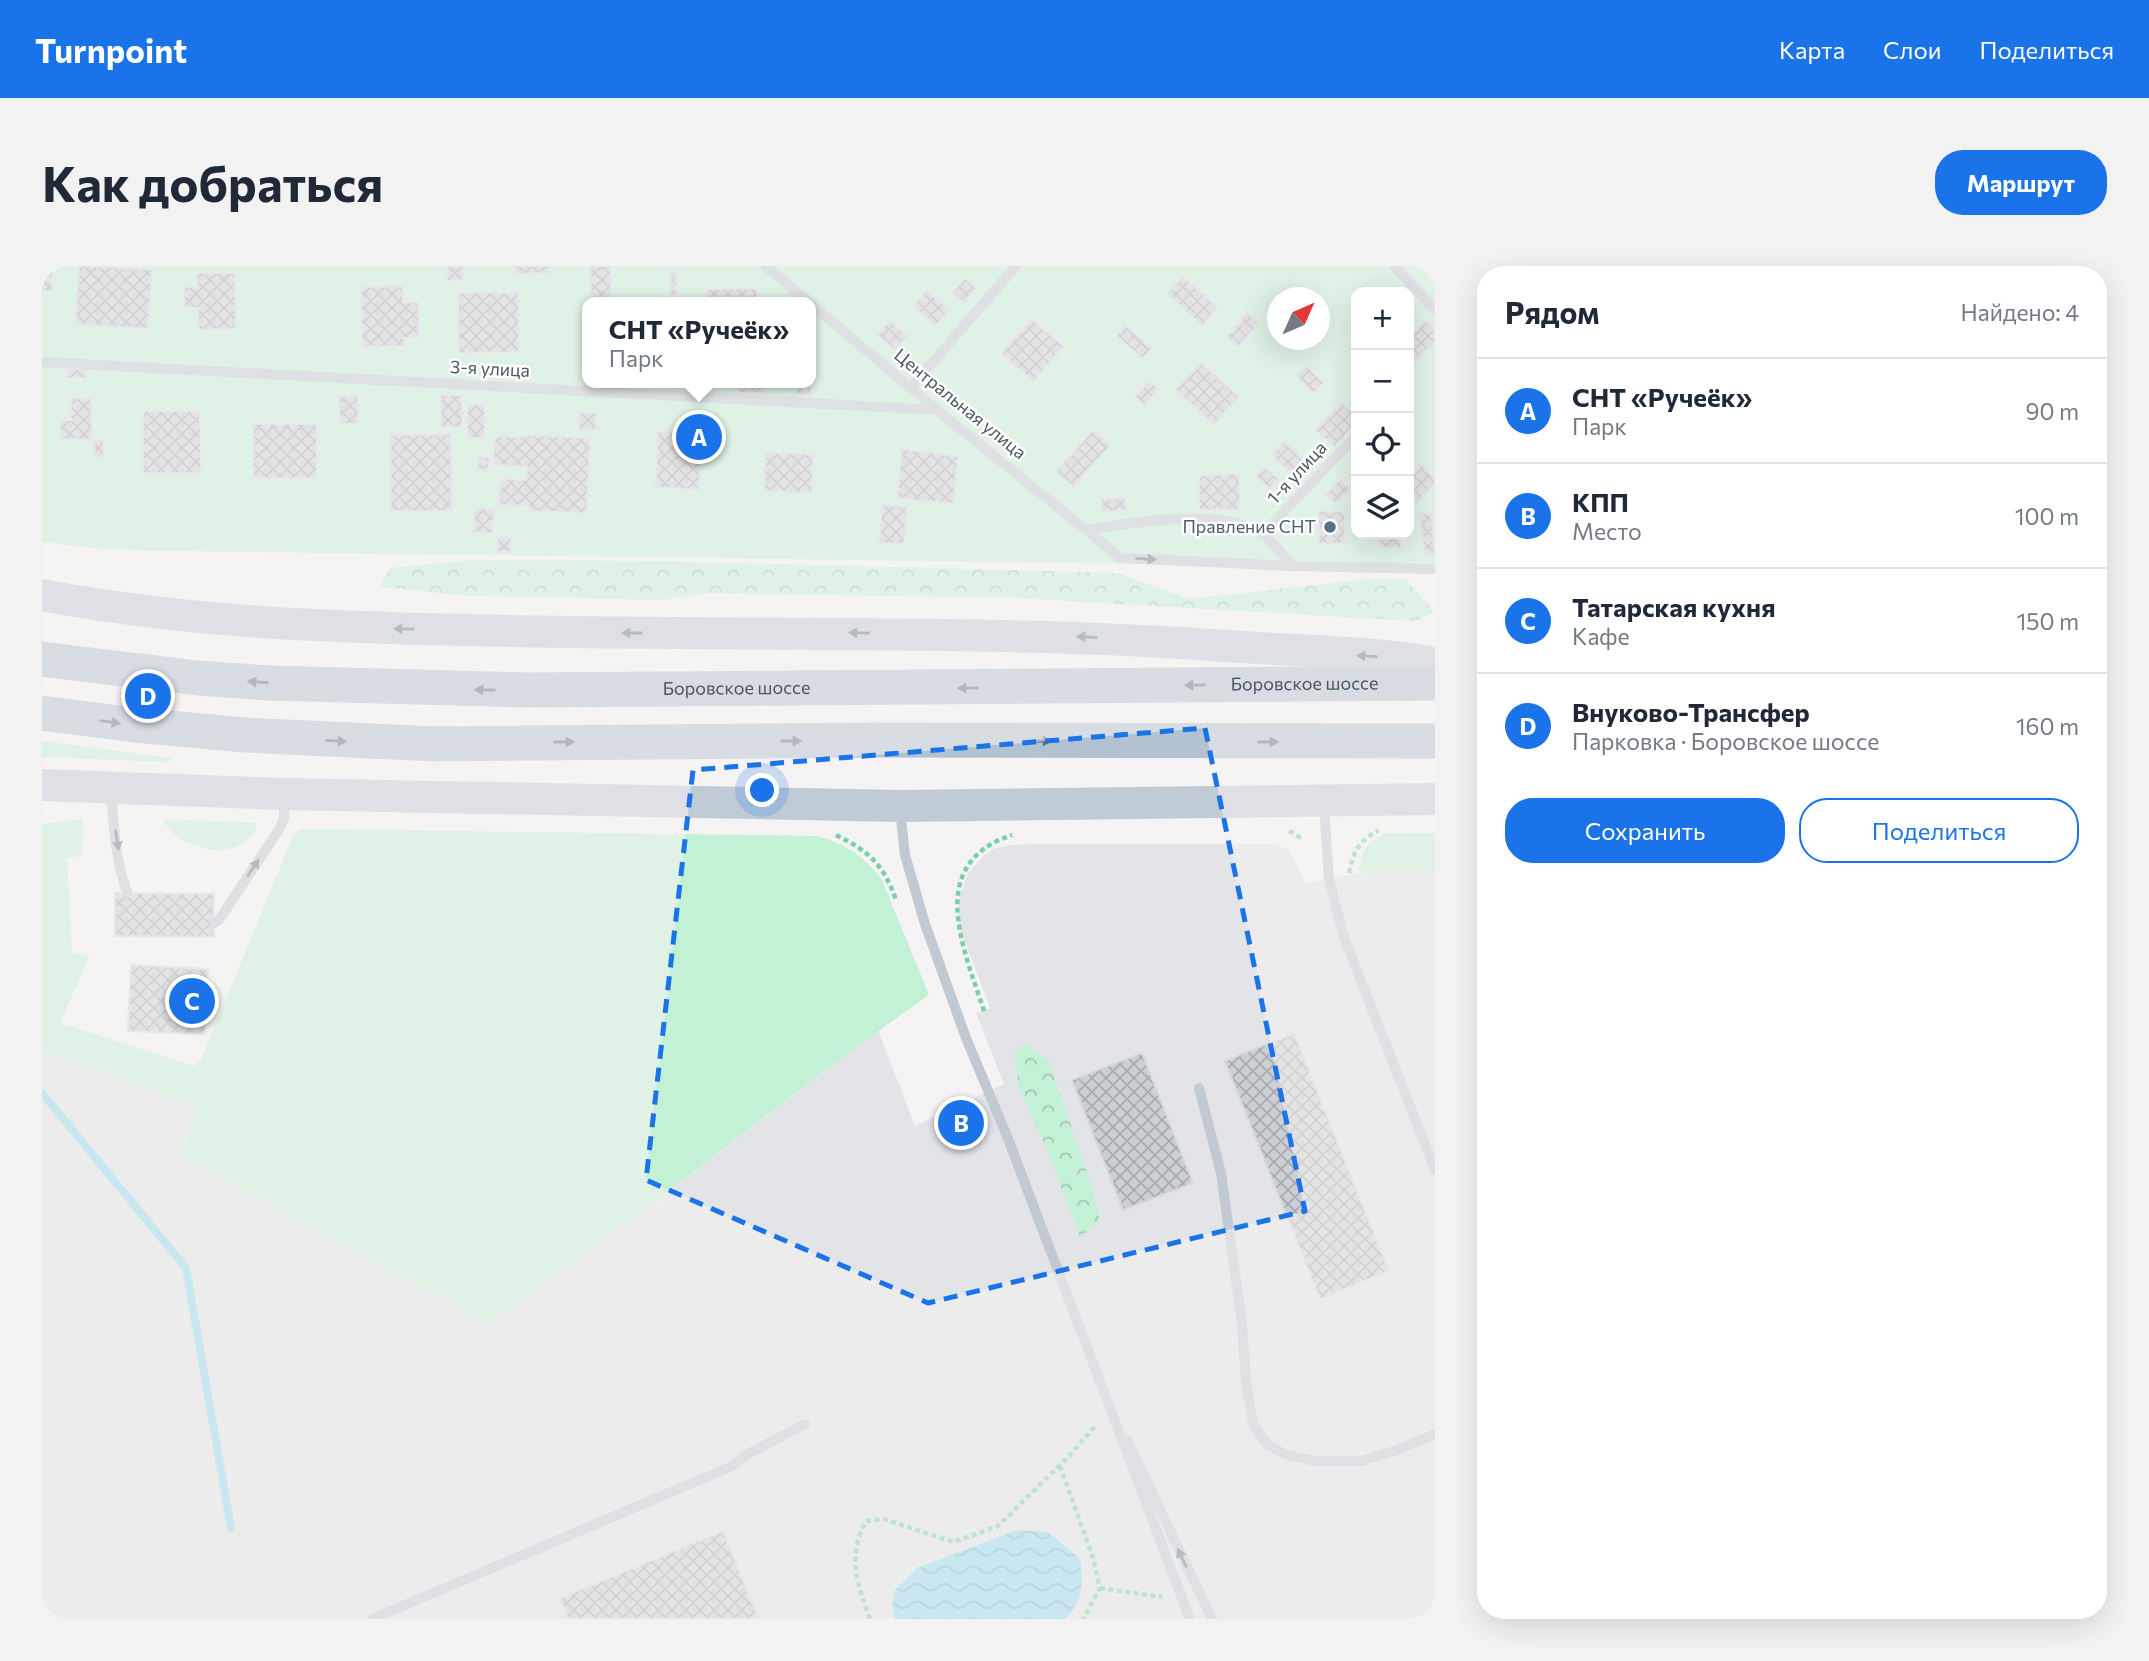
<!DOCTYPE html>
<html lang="ru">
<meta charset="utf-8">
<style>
:root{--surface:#fff;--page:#f2f2f3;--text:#1f2937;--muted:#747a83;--line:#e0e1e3;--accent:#1a73e8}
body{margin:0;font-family:Commissioner,sans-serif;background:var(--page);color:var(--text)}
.controls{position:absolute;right:21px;top:21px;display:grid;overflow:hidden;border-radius:14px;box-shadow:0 7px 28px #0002}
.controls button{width:63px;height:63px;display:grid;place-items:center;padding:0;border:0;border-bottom:2px solid var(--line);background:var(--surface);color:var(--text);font:35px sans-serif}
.compass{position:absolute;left:1225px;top:21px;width:63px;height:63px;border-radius:50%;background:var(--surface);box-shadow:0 7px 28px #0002;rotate:45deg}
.you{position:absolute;left:721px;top:525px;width:24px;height:24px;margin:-18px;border:5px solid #fff;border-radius:50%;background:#1a73e8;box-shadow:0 0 0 10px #1a73e833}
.badge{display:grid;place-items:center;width:46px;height:46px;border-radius:50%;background:var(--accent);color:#fff;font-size:23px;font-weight:700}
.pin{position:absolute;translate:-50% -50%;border:4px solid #fff;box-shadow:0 2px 7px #0006}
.popup{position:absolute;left:540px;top:31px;width:234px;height:91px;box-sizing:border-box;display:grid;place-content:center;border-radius:14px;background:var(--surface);filter:drop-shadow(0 2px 5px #0005);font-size:23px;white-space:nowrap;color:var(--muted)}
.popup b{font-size:26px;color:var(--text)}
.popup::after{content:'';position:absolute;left:50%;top:100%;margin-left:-14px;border:14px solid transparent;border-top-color:var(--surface)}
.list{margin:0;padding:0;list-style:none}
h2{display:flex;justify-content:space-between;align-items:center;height:91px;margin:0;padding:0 28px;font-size:30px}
h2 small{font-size:23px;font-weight:400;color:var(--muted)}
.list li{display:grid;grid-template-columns:46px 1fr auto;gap:21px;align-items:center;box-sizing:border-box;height:105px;padding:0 28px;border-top:2px solid var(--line)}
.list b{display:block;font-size:26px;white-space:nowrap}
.list p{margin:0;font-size:23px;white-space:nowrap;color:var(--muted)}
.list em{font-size:23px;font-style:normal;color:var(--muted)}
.actions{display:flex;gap:14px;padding:21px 28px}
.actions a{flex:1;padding:16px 0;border:2px solid var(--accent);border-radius:28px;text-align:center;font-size:24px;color:var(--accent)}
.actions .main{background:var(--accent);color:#fff}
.icon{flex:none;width:38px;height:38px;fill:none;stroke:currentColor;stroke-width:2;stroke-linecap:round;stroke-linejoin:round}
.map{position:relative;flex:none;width:1393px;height:1353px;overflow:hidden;border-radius:28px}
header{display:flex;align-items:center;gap:42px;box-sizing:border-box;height:98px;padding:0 35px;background:var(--accent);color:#fff}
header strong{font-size:33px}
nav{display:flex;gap:38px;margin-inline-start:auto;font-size:24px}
.intro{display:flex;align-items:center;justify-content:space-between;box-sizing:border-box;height:168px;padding:0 42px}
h1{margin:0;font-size:49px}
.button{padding:18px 32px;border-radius:28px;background:var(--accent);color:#fff;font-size:24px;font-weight:700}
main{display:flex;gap:42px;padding:0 42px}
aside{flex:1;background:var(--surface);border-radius:28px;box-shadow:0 7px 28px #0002}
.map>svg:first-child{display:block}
</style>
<header>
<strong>Turnpoint</strong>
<nav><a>Карта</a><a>Слои</a><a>Поделиться</a></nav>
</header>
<div class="intro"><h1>Как добраться</h1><a class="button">Маршрут</a></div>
<main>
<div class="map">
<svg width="1393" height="1353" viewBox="0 0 1393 1353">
<defs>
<pattern id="forest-crowns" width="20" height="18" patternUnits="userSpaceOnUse" patternTransform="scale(1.75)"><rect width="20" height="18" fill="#c3f1d5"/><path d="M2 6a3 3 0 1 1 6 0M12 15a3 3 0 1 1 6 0" fill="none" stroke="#a0c6b0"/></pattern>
<pattern id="water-waves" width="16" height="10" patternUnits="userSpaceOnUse" patternTransform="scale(1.75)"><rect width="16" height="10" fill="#90daee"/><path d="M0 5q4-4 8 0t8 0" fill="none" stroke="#78b4c4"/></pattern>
<pattern id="building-cross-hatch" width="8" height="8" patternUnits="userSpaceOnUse" patternTransform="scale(1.75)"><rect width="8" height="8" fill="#cdcfd5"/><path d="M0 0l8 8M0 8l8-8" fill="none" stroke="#a8abb0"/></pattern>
</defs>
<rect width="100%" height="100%" fill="#f5f3f3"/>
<polygon fill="#e2e4e7" points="992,578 1232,578 1247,584 1264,617 1317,607 1347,604 1393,606 1393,1353 0,1353 0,783 155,841 138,889 595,950 836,764 873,860 962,818 934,747 948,742 916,657 917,633 925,609 939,592 951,583 968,579"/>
<g fill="#c3f1d5" fill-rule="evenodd">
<path d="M0 0H1393V302L70 284 0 276ZM1314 26H1367V268H1314ZM1236 32H1278V74H1236ZM545 36H769V117H545Z"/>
<polygon points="0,475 130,492 125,496 0,491"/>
<path d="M41 553 40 589 25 593 30 686 47 691 18 757 152 800 159 794 251 570 259 563 775 570C802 577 824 591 840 614L887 729C786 799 691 877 592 951 544 988 494 1022 445 1057L138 889 155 841 0 783V558Z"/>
<path d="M122 553 213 557 214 564C206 573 199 580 187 583 168 588 126 574 122 553Z"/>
<path d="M1345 567H1393V606L1347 604 1317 607C1319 586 1325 575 1345 567Z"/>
</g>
<g fill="url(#forest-crowns)">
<polygon points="427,294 622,295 1076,307 1146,333 1337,312 1364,313 1392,346 1373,355 972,332 663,327 621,334 426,330 338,321 348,302"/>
<polygon points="984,778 1007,796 1050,921 1058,955 1038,971 1001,874 977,821 972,788"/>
</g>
<path fill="url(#water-waves)" d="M975 1264 1006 1266 1038 1293C1041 1318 1042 1335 1022 1353H853L850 1339 853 1324 875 1302Z"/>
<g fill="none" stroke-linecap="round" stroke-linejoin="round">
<polyline stroke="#90daee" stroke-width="8" points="0,827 144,1002 189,1262"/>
</g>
<g fill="url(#building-cross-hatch)" stroke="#d7d9de" stroke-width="2">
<rect x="0" y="0" width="10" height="25"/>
<polygon points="37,0 110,3 106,63 33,58"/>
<polygon points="405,0 422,0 422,14 405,15"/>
<polygon points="473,0 507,0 507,7 474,8"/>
<polygon points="548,0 569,0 569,32 549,32"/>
<polygon points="628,5 634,5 635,29 628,29"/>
<polygon points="155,7 193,7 194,63 156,64 156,42 142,42 142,21 155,21"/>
<polygon points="1141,10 1176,41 1160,60 1125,28"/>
<polygon points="923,12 935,23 922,37 910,27"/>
<polygon points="361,20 361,37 376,36 377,72 362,72 362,80 320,81 319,21"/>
<polygon points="715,22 715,36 665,36 665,23"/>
<polygon points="885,24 908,44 893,60 871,40"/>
<polygon points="476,26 477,86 417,87 416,27"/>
<polygon points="1205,47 1217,57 1196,81 1184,71"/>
<polygon points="990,53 1022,81 991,116 959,87"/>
<polygon points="848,54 866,70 853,84 835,69"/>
<polygon points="1384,54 1393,63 1393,75 1367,102 1367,72"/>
<polygon points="1083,59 1110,82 1101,93 1074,70"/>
<polygon points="1159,96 1197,131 1172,159 1133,124"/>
<polygon points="1264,100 1282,117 1272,128 1254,111"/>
<rect x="25" y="103" width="19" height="9"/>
<polygon points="1107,114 1117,123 1102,140 1092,131"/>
<rect x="696" y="117" width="28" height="10"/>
<rect x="755" y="117" width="14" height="11"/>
<polygon points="399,129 420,129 420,161 399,162"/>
<polygon points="297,130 316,130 316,158 298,158"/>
<polygon points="29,132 49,132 50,174 18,173 18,154 29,154"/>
<polygon points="1299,136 1314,149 1314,157 1293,181 1273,164"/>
<rect x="425" y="138" width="18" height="34"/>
<polygon points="101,145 158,145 159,207 101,207"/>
<polygon points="537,146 554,147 554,164 537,163"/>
<rect x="211" y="158" width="64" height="54"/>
<polygon points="1051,164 1068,180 1031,221 1014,205"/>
<polygon points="616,165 660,167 657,224 613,221"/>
<polygon points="409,168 410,245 349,245 348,169"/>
<polygon points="486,169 548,172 545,247 487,245 487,240 457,239 458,213 484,214 485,201 451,199 453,170 486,171"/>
<rect x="52" y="174" width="10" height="17"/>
<polygon points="1241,175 1271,201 1258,215 1229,189"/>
<polygon points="860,183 916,190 911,238 855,232"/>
<polygon points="723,186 771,188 770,227 722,225"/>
<polygon points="437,190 448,191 446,205 435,203"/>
<polygon points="1380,199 1393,212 1393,217 1375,236 1367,228 1367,213"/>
<polygon points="1222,200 1237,213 1227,223 1213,210"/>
<polygon points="1197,208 1198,243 1157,244 1157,209"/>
<polygon points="1298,213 1309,223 1294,239 1283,229"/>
<polygon points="1083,232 1084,244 1060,246 1059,233"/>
<polygon points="840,239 865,241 862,278 837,277"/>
<polygon points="433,242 452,243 450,267 431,266"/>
<polygon points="1276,245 1303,245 1303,277 1277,278"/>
<polygon points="1389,246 1393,289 1383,290 1377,248"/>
<polygon points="1337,268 1359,268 1359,282 1337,281"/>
<polygon points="455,271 469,271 469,286 456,286"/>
<polygon points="73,627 172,628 172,671 73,670"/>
<polygon points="89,699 166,703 163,768 86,765"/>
<polygon points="1252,767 1347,1005 1278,1033 1183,795"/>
<polygon points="1100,787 1151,917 1081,944 1030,814"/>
<polygon points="932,837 942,860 907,876 896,853"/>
<polygon points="681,1265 717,1353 526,1353 518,1332"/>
</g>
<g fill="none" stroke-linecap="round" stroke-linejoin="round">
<g stroke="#7ad0a6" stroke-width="4.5" stroke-dasharray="5 3.5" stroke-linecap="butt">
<polyline points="1247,565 1259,572"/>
<path d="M794 569C827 585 842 599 854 634"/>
<path d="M1307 607C1311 585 1318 574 1337 564"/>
<path d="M942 745C922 683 882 598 970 569"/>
<polyline points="1018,1200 1051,1292 1058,1322 1041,1353"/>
<polyline points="1058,1322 1120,1331"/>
<path d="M828 1353C815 1318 805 1290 824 1255L842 1253 912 1276 956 1260 1027 1190 1055 1158"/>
</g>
<g stroke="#c1cad2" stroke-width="10">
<polyline points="723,0 767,36"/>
<polyline points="1352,0 1393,44"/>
<polyline points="769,38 895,144 1079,292 1250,300 1393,303"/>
<polyline points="0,96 895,144"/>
<polyline points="869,121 974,0"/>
<path d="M1046 264C1090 256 1183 242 1221 268 1232 276 1241 290 1250 300"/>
<polyline points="1221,268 1314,170"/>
<path d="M70 523C70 552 74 601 86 627"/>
<polyline points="1282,537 1287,614 1303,674 1393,904"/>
<polyline points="858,543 863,589 883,658 924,772 965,870 1148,1353"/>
<polyline points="172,657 177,654 238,562 242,553 242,531"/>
<polyline points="1157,822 1179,907 1200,1058 1204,1116 1211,1158 1225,1178 1242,1188 1272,1195 1319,1195 1355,1184 1393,1168"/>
<polyline points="1085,1174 1170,1353"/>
<polyline points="330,1353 688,1201 706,1188 763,1158"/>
</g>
<g stroke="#c1cbd6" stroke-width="32">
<path d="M0 329C142 356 282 361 426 364 678 371 931 362 1183 380 1253 385 1325 385 1393 397"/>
<polyline points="0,519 242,528 858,540 1393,533"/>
</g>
<g stroke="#b3c2d1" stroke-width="35">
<path id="s1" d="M0 393 155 412 226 417 485 424 1393 417"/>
<polyline points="0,447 93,459 203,469 394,478 833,474 1393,475"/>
</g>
</g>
<defs><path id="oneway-solid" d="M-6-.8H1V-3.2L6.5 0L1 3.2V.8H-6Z" transform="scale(1.75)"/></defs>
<g fill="#6e7983">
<use href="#oneway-solid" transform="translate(1104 293) rotate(3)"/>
<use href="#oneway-solid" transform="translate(75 574) rotate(81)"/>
<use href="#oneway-solid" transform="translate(211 602) rotate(-57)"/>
<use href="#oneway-solid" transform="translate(1140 1292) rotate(-116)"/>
</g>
<g fill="#6e7984">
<use href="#oneway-solid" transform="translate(362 363) rotate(-179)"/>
<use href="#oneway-solid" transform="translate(590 367) rotate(-180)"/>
<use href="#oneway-solid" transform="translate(817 367) rotate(-179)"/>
<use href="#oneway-solid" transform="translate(1045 371) rotate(-177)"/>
<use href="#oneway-solid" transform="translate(1325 390) rotate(-176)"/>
</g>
<g fill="#64717d">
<use href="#oneway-solid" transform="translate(216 416) rotate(-176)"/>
<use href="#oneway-solid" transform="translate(1153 419) rotate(179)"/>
<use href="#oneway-solid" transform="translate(926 422) rotate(179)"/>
<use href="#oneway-solid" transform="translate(443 424) rotate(-179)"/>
<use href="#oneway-solid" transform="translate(68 456) rotate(7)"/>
<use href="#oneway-solid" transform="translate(294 475) rotate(3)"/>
<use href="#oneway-solid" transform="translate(749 475)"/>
<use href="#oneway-solid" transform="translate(999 475)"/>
<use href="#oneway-solid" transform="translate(522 476)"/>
<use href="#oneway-solid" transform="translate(1226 476)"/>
</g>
<path d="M0 0H1393V1353H0ZM1163 462 1263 945 886 1037 604 914 651 504Z" fill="#f5f3f3" fill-opacity=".55" fill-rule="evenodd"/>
<path fill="none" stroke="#1a73e8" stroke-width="5" stroke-dasharray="14 9" stroke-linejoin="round" d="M1163 462 1263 945 886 1037 604 914 651 504Z"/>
<circle fill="#5c6f8a" stroke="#fff" stroke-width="2.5" cx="1288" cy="261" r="7"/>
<g text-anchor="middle" stroke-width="5" stroke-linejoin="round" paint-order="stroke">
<g font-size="18" fill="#4a5661" stroke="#fff">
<text transform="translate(448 103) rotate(3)" y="6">3-я улица</text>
<text transform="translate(918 138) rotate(39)" y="6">Центральная улица</text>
<text transform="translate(1255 207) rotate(-47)" y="6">1-я улица</text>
<text dy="6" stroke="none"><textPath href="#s1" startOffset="1264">Боровское шоссе</textPath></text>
<text dy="6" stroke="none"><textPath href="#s1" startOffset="696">Боровское шоссе</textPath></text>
</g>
<g font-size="18" fill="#4e5e75" stroke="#fff" text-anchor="end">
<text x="1274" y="267">Правление СНТ</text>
</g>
</g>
</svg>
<div class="controls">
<button>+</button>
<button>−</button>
<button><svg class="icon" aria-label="locate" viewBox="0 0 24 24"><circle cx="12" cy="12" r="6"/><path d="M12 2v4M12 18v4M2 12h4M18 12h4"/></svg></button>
<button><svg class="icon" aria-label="layers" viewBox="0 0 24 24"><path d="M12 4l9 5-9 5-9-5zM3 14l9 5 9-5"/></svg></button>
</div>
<svg class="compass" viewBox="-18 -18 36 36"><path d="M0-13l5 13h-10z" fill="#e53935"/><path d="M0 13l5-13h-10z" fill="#747a83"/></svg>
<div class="you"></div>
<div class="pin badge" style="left:657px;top:171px">A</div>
<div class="popup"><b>СНТ «Ручеёк»</b>Парк</div>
<div class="pin badge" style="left:919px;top:857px">B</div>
<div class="pin badge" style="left:150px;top:735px">C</div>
<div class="pin badge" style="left:106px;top:430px">D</div>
</div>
<aside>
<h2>Рядом<small>Найдено: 4</small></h2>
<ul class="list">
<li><span class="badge">A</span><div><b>СНТ «Ручеёк»</b><p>Парк</p></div><em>90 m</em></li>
<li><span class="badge">B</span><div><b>КПП</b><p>Место</p></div><em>100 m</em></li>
<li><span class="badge">C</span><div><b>Татарская кухня</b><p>Кафе</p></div><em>150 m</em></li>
<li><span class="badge">D</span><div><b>Внуково-Трансфер</b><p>Парковка · Боровское шоссе</p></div><em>160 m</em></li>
</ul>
<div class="actions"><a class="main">Сохранить</a><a>Поделиться</a></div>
</aside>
</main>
